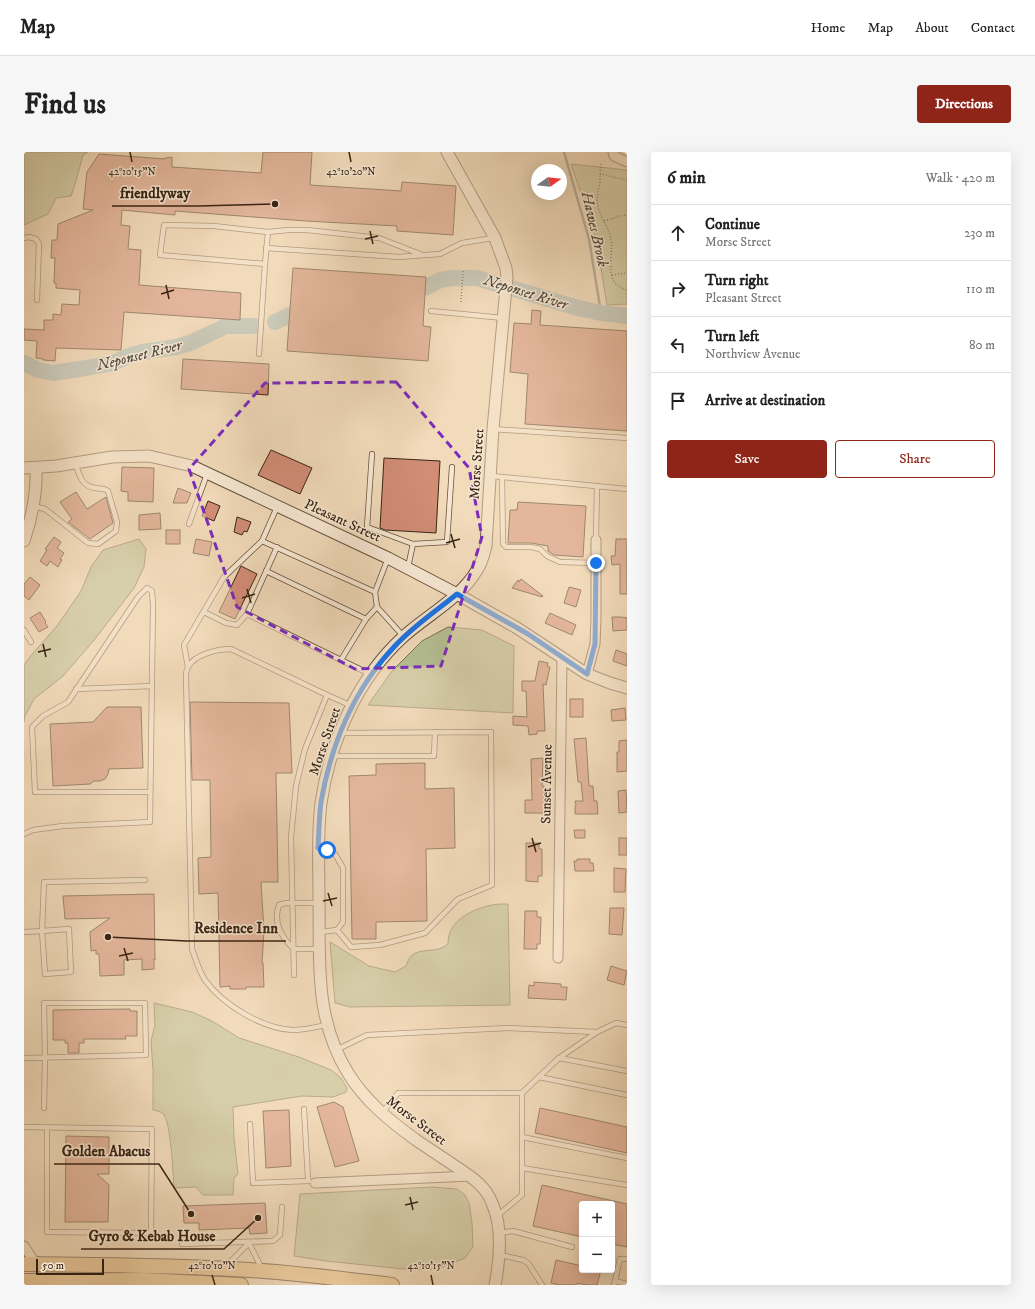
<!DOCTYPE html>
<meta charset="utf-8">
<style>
:root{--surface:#fff;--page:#f6f6f6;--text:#222;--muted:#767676;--line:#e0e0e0;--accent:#8f2418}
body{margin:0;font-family:"IM FELL DW Pica",serif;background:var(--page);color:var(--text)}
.controls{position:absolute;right:12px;bottom:12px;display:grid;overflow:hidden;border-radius:4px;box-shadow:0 4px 16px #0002}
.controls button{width:36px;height:36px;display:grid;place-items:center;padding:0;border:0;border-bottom:1px solid var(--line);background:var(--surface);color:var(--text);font:20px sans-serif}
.compass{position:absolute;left:507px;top:12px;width:36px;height:36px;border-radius:50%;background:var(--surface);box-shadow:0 4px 16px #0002;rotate:75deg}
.scale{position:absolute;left:12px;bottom:10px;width:68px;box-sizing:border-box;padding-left:4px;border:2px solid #392413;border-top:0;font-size:11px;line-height:14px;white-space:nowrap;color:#392413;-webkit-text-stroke:3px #f7e8d3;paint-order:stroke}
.stop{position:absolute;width:12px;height:12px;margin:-9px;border:3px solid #1a73e8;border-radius:50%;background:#fff}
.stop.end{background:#1a73e8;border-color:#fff;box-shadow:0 1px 4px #0008}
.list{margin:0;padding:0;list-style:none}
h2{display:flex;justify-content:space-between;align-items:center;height:52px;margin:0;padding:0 16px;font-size:17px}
h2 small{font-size:13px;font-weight:400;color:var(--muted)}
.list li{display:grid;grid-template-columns:26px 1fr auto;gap:12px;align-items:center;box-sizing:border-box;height:56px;padding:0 16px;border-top:1px solid var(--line)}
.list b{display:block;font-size:15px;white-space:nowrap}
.list p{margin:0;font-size:13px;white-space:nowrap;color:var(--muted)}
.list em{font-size:13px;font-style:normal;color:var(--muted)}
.actions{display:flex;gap:8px;padding:12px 16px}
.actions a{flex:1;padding:9px 0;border:1px solid var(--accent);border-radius:4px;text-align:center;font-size:14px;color:var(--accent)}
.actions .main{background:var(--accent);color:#fff}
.icon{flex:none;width:22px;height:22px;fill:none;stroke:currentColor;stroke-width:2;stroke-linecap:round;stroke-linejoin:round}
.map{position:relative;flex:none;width:603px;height:1133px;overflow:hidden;border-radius:4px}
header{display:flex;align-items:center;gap:24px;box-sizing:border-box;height:56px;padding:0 20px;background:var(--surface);border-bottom:1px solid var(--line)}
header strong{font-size:19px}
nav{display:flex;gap:22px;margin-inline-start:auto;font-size:14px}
.intro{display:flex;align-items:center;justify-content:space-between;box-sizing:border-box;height:96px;padding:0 24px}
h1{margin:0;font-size:28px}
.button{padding:10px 18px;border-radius:4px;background:var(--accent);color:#fff;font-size:14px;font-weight:700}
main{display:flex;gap:24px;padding:0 24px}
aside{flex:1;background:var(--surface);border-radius:4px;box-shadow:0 4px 16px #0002}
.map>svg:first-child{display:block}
</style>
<header>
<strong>Map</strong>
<nav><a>Home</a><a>Map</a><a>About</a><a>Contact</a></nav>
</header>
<div class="intro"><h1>Find us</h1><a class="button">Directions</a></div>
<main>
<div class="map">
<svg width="603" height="1133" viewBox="0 0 603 1133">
<rect width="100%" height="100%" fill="#f2dbbb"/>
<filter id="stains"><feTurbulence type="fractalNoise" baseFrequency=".005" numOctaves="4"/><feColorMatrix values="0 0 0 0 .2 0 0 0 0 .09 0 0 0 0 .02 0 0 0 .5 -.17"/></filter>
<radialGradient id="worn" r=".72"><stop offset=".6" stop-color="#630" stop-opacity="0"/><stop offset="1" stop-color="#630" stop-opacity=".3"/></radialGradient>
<g fill="#b5c194" stroke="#777254">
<polygon points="0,0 64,0 59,3 52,29 47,44 32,46 24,62 0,73"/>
<polygon points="547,12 603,18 603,152 583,153 572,86"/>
<polygon points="115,387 122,397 120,415 110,436 71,487 39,524 10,547 0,566 0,570 0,513 9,501 33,474 57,439 67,415 79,398"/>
<polygon points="424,475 458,478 490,494 489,561 344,553 368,519 398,489"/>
<path d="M484 752 486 853 326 855 311 851 306 790 345 814 371 820 382 814C389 790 409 805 424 792 423 769 448 757 468 753 473 752 479 752 484 752Z"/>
<path d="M130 851 168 860 188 869 215 886 275 905 307 918 317 926 323 936 322 940 309 945 278 944 209 955 210 987 214 1022 210 1026 209 1043H179L172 1035 150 1036C149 1021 147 973 140 963 137 959 133 959 129 958V918L127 889 131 873Z"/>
<polygon points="408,1035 433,1037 441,1043 445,1051 448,1071 449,1095 441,1106 413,1117 389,1118 302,1109 270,1104 276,1042"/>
</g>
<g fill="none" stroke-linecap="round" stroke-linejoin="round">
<polyline stroke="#757d76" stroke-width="2.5" points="540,0 565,87 577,161"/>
<g stroke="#9db9b8" stroke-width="16">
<polyline points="403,135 416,128 429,126 453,126 554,156 577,161 603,164"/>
<polyline points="251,170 266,163"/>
<polyline points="0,211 14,218 29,221 62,216 89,211 107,203 119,200 152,195 166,191 202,174 229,174"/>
</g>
</g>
<g fill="#d28d77" stroke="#392413">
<polygon points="239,0 288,0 286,33 377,39 378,30 432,34 429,83 373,79 373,74 282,69 151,59 151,63 98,58 97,73 106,74 104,97 117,98 115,133 217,141 216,168 100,160 97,198 32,196 31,209 19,208 19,207 12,206 13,189 0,188 0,177 20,178 20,168 29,168 29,162 37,163 38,152 55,153 56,138 32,136 32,131 30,131 31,106 27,106 28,88 33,88 34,72 69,58 59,57 63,20 75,2 141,7 141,6 148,5 148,15 237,21"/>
<polygon points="269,116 402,125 399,174 407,175 404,209 263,199"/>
<polygon points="508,158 517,159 516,173 603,179 603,279 501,272 504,222 486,220 490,171 507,172"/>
<polygon points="159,207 245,212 244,243 157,237"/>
<polygon points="247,298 288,316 276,342 234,323"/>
<polygon points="360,306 416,309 412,381 361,378 356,376"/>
<polygon points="98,315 130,316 129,350 104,349 104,340 97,339"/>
<polygon points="154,336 167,341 163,351 149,351"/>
<polygon points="52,340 63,357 82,345 89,371 66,387 44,370 48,367 36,350"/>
<polygon points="184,349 196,354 190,369 178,364"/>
<polygon points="494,350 562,354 559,405 530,403 524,399 524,394 507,391 484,391 486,358 493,358"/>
<polygon points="136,361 137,377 115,378 115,363"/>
<polygon points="213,365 227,370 223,380 220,379 218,383 210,380"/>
<rect x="142" y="378" width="14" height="14"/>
<polygon points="30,385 37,390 33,396 40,401 36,407 38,408 34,415 26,409 23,414 16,409 23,398 21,397"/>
<polygon points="172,387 188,390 185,404 169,401"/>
<polygon points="592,387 603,387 603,442 596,442 596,412 588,413 587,404 591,404"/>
<polygon points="217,414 233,422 211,467 195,460"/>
<polygon points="6,425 16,433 5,448 0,444 0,432"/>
<polygon points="497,427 519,444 518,445 488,436 494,428 495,430"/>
<polygon points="545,435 557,438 552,455 540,451"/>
<polygon points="16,460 22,470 21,471 24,475 15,480 6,466"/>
<polygon points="526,461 552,473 548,483 521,471"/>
<polygon points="588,465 597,465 603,466 603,478 589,479"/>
<polygon points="592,498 603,502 603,514 589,509"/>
<polygon points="515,509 524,511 523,514 526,515 522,533 519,532 521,579 513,579 513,582 505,583 504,574 489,573 489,564 503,565 502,539 498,539 498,529 511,529"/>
<rect x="546" y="547" width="13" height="18"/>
<polygon points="166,550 265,551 268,621 252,621 254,730 237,730 240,779 238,811 239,811 240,835 222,835 222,837 206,837 206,834 196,835 194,741 175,742 174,706 187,705 186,628 168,628"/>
<polygon points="83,555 117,555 119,616 85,617 84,622 81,627 76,629 70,629 66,632 29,634 26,572 69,570"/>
<polygon points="601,556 602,568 588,569 587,558"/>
<polygon points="562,586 565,634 569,634 570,649 573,649 574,662 551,662 551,655 552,653 551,649 559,649 557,630 554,630 550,587"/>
<polygon points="603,588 603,619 593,620 593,600 595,600 595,589"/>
<polygon points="519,606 518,634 520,634 520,650 522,650 522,661 501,661 501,648 508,648 507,607"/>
<polygon points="401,611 401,637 430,636 431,696 402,697 403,769 352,770 352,787 328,787 325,624 352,623 352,612"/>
<polygon points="602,638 603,660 595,661 594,639"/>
<polygon points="550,678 561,678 561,686 551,686"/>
<rect x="595" y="686" width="8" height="17"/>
<polygon points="502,691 515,691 515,697 518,697 518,724 514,724 514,730 502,729"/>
<polygon points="553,707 566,707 566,711 569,711 570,719 551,719 550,709 553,709"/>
<polygon points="590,716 602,717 601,740 590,740"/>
<polygon points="130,742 131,808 130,807 130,817 118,818 118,807 100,808 100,823 76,824 75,802 72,802 72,798 67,799 66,780 86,766 41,767 39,744"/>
<polygon points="586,756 600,756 598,783 585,782"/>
<polygon points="501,759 513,759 513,765 517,765 516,792 513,792 513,797 500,797"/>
<polygon points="587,814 603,819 600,833 583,828"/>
<polygon points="510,830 537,832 537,835 543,835 542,848 504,846 505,833 510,834"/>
<polygon points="106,857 106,859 113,859 113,884 101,884 102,887 60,887 60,891 55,891 55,901 44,901 44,891 41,891 41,888 29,888 29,858"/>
<polygon points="310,950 319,955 335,1009 311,1015 293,955"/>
<polygon points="516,956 603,975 603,1001 511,981"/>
<polygon points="265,958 267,1014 242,1016 239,959"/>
<polygon points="42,984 85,985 85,1022 73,1022 85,1033 84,1070 41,1070"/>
<polygon points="518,1033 603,1052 603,1095 588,1092 588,1052 558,1052 558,1085 509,1074"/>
<polygon points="241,1051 243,1081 226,1082 225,1076 175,1078 175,1071 160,1071 159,1054"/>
<polygon points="532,1108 558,1114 558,1118 577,1118 573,1133 563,1133 553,1131 552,1133 536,1133 527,1131"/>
</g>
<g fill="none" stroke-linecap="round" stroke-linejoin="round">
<defs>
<g id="service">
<polyline points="244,80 241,112 136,103 140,73 190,74 244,80 264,78 283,78 355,86 396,102"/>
<polyline points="0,86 5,85 12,87 15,92 13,148"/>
<polyline points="242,96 375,105 416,102 438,91 469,86"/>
<polyline points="407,159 479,166"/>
<polyline points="235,202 241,112"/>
<polyline points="469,277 603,286"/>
<polyline points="348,302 343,375 389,392"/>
<polyline points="467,324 603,337"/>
<polyline points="478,325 479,392 482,395 507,395 516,397 523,404 536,410 572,411"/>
<path d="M9 354 21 357 64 391 74 392 92 379 93 370 84 339C80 336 76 337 71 336 57 334 55 322 51 310"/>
<polyline points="253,355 238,389 351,440"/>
<polyline points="165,372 183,322"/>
<polyline points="572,388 573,334"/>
<polyline points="364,406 351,440 353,455 380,485"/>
<polyline points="384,415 389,392 423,390 428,315"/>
<polyline points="242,419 342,467"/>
<polyline points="180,460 202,471 213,473 223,462 317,508"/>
<polyline points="223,462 253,395"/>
<polyline points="0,478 7,490"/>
<polyline points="164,515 160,493 200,425 238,389"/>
<polyline points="346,522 317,508 342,467 353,455"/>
<polyline points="52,537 128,534"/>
<polyline points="309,604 410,604 411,580"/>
<polyline points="0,682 9,678 39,674 126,670 129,453 128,439 123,436 114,445 44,550 19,564 8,575 11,640 126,640"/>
<polyline points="295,696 303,698 311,702 319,716 319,770 313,778"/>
<polygon points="45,777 47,820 21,822 18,779"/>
<polyline points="0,780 18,779 20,730 121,728"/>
<polyline points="296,780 313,778 327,795 356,793 401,781 434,747 468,733 467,580 316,581"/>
<path d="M295 797H270C257 785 249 770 255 753L262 751H295"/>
<polyline points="270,823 267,685 272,634 281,597 303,543"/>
<path d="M302 873C292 875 280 878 269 878 239 877 199 853 181 828 175 819 172 808 168 797L162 524C162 521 163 517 164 515 171 502 194 497 207 497L303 543 328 554"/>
<polyline points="312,898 343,883 484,876 573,880"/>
<polyline points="0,906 122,903 121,851 20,851 21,906 20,956"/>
<polyline points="535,906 603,919"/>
<polyline points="515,925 603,943"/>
<polyline points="498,941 535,906 573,880 592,871 603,873"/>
<polyline points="280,957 284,1027 285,1029"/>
<polyline points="358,961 374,941 498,941 498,1043 473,1064"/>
<polyline points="226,972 229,1031 284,1029"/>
<polyline points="0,975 128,977 127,1081 23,1080 23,976"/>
<polyline points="498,985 603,1006"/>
<polyline points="498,1016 603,1033"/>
<polyline points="475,1081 489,1079 548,1095"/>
<polyline points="158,1092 249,1089 256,1083 258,1055"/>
<polyline points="476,1103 499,1108 504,1111 518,1133"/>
<polyline points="200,1113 207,1109 225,1091 236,1113 239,1116"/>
<polyline points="591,1129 603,1132"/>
<polyline points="590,1133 596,1107 603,1107"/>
</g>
<g id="minor">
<polyline points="589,0 590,4 603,10"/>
<polyline points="563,522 571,492 572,467 572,388"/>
<polyline points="534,806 538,506"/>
<polyline points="291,1031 447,1024"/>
<polyline points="0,1094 12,1112"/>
</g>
<g id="tertiary">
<path d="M423 0 471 86 482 116 483 125 469 277 462 394C460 402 458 411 453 418 437 446 402 464 379 485 333 527 306 590 297 651 293 683 295 715 295 747 296 809 290 866 324 921 341 949 366 969 392 988 404 996 416 1004 428 1012 444 1023 461 1032 468 1051 479 1075 476 1107 471 1133"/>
<polyline points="0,316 32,314 88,305 125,304 168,314 364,406 433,442 493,476 563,522 586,531 603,536"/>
<path d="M0 389C8 365 13 341 12 316"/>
</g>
<g id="primary">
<path d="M0 1112C75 1113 150 1113 225 1118 273 1121 320 1127 368 1133"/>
<polyline points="0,1129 119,1128 217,1133"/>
</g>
</defs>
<use href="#service" stroke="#67523d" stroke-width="6"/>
<use href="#minor" stroke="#67523d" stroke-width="11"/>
<use href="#tertiary" stroke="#67523d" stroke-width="13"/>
<use href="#primary" stroke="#392413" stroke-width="16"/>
<g stroke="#392413" stroke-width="1.5" stroke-dasharray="1 2" stroke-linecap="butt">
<path d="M577 12C576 18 576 24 576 31 574 41 571 48 575 58 578 68 585 76 587 87 590 106 578 131 603 138"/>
<polyline points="576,22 603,28"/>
<polyline points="580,69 596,64 603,63"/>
<polyline points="588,123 603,121"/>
<polyline points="437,150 439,119"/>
</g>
<use href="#service" stroke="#f7e8d3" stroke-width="4.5"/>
<use href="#minor" stroke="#f7e8d3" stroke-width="9"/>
<use href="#tertiary" stroke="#f7e8d3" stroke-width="11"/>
<use href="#primary" stroke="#e9be7e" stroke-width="14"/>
</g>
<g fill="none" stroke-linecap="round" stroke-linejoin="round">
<path stroke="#1a73e8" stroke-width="5" d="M303 698 294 696C295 681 295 665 297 650 307 593 330 537 370 495 388 475 412 459 433 442L504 482 563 522 571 492 572 411"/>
</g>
<path d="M0 0H603V1133H0ZM372 230 445 316 458 385 417 514 331 517 213 455 165 317 241 231Z" fill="#f2dbbb" fill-opacity=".55" fill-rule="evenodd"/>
<path fill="none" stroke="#7b2cbf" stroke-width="3" stroke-dasharray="8 5" stroke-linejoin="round" d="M372 230 445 316 458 385 417 514 331 517 213 455 165 317 241 231Z"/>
<path fill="none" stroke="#392413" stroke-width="1.5" d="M106 0 108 10M325 0 327 10M346 79 349 92M341 87 354 84M142 133 145 147M137 142 150 138M427 382 431 396M422 391 436 387M223 437 227 451M218 446 231 442M19 492 22 505M14 500 27 497M508 686 512 700M504 695 517 691M304 741 308 754M299 749 313 746M100 796 104 809M95 804 109 801M386 1045 389 1058M381 1053 394 1050M188 1123 191 1133M407 1123 409 1133"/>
<g text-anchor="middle" stroke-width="3" stroke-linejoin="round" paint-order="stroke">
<g font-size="14" fill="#392413" stroke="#f7e8d3">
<text transform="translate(452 312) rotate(-86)" y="5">Morse Street</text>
<text transform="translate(319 368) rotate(25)" y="5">Pleasant Street</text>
<text transform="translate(300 589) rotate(-71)" y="5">Morse Street</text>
<text transform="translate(522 632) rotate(-89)" y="5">Sunset Avenue</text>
<text transform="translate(393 968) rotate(37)" y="5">Morse Street</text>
</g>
<g font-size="15" font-style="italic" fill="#575145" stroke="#f7e8d3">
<text transform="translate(571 77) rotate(77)" y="5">Hawes Brook</text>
<text transform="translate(502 140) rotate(17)" y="5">Neponset River</text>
<text transform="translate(115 203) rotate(-14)" y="5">Neponset River</text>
</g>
</g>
<g font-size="10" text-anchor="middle" fill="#392413" stroke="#f7e8d3" stroke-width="3" stroke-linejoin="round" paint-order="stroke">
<text x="108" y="23">42°10'15"N</text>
<text x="327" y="23">42°10'20"N</text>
<text x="188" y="1117">42°10'10"N</text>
<text x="407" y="1117">42°10'15"N</text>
</g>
<path fill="none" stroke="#392413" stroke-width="1.5" d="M251 52L174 54H88M84 785L162 789H262M167 1062L135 1012H30M234 1066L200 1097H57"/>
<g fill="#392413" stroke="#f7e8d3" stroke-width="1.5">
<circle cx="251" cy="52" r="4"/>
<circle cx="84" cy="785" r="4"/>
<circle cx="167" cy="1062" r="4"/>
<circle cx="234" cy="1066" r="4"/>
</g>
<g font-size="15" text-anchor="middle" font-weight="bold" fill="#392413" stroke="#f7e8d3" stroke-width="3" stroke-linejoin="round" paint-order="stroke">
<text x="131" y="46">friendlyway</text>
<text x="212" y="781">Residence Inn</text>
<text x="82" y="1004">Golden Abacus</text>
<text x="128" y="1089">Gyro &amp; Kebab House</text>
</g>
<rect width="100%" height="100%" filter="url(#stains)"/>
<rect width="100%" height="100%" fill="url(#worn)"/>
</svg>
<div class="controls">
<button>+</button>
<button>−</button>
</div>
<svg class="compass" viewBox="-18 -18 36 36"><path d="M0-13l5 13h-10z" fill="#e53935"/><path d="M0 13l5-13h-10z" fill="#767676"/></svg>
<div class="scale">50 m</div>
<div class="stop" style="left:303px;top:698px"></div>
<div class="stop end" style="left:572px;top:411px"></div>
</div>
<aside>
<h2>6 min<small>Walk · 420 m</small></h2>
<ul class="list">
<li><svg class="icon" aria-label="ahead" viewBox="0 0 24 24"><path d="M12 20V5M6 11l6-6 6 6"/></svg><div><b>Continue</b><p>Morse Street</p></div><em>230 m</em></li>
<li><svg class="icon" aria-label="right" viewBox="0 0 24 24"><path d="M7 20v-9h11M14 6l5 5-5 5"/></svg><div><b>Turn right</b><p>Pleasant Street</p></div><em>110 m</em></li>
<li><svg class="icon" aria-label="left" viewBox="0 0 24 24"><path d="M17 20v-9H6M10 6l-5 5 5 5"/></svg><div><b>Turn left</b><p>Northview Avenue</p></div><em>80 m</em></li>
<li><svg class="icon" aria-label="arrive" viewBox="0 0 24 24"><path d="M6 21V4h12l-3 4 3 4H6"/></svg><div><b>Arrive at destination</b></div></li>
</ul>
<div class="actions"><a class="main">Save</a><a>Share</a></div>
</aside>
</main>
